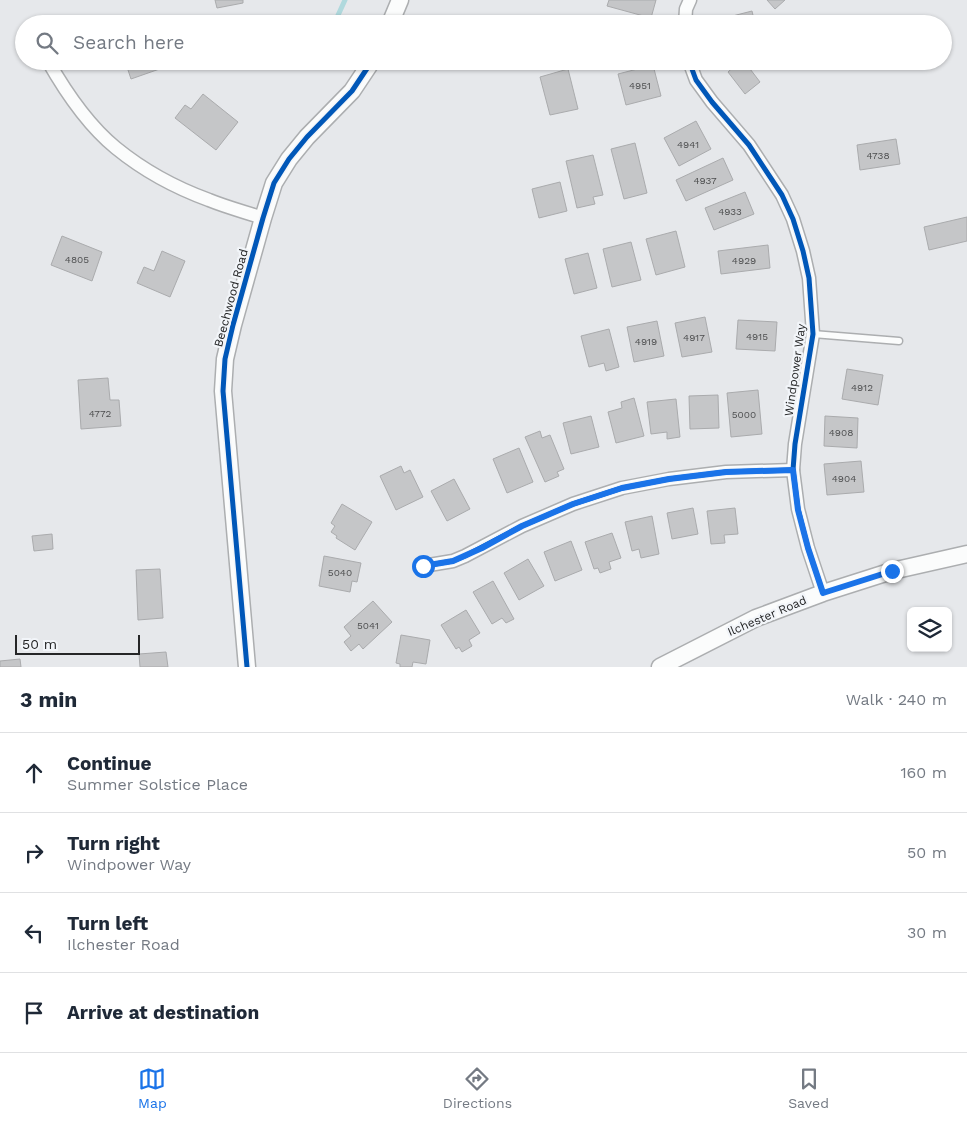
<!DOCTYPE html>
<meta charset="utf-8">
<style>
:root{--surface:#fff;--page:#f6f6f7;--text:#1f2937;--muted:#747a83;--line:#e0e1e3;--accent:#1a73e8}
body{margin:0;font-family:"Work Sans",sans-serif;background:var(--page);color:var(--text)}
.controls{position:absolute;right:15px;bottom:15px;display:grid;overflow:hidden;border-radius:8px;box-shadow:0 1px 4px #0004}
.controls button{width:45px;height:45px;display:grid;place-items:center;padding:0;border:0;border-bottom:1px solid var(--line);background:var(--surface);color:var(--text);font:25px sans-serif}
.scale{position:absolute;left:15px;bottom:12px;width:125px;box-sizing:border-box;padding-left:5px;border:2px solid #252627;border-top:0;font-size:14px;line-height:18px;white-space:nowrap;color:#252627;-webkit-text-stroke:4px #f2f5f9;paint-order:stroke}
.stop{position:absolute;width:15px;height:15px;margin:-11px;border:4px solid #1a73e8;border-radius:50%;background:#fff}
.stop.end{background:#1a73e8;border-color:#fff;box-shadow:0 1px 5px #0008}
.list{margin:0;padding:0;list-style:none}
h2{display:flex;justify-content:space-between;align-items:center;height:65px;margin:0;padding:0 20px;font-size:21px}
h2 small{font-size:16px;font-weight:400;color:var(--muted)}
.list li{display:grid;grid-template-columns:32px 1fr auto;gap:15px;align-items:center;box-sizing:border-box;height:80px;padding:0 20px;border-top:1px solid var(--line)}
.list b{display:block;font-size:19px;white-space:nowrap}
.list p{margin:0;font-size:16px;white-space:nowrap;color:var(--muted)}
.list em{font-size:16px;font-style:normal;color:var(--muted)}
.icon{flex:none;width:28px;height:28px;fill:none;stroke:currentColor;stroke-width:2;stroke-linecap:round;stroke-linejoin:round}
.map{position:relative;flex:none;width:967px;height:667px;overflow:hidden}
.search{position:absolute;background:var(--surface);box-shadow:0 1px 4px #0004;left:15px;right:15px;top:15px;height:55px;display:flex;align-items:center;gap:12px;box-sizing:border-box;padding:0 18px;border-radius:28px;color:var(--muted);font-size:19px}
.sheet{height:385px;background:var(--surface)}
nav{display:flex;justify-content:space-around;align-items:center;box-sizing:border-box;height:70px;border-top:1px solid var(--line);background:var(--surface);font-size:14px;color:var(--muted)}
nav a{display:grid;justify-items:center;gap:2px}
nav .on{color:var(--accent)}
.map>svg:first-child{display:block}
</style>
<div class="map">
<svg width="967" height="667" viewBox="0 0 967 667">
<rect width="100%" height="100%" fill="#e6e8eb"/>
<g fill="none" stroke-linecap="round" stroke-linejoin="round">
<polyline stroke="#b0d9dd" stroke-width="5" points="334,24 345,0"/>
</g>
<g fill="#c5c6c8" stroke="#aaabad">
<polygon points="215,0 243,0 243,3 217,8"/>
<polygon points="609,0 656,0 651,18 607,6"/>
<polygon points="767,0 785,0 775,9"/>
<polygon points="752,11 755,24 713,24 713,21"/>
<polygon points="125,61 167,61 168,66 131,79"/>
<polygon points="740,61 744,61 760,82 745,94 728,72"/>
<polygon points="653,65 661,96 626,105 618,74"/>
<polygon points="568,69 578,109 550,115 540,77"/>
<polygon points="203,94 238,122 216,150 175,118 185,105 191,109"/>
<polygon points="696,121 711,149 679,166 664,138"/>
<polygon points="896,139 900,164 860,170 857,145"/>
<polygon points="635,143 647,193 624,199 611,149"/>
<polygon points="593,155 603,195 593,197 595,204 577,208 566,161"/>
<polygon points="723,158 733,180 686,201 676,180"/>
<polygon points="560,182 567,211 539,218 532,189"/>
<polygon points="745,192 754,214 714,230 705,208"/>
<polygon points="967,217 967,241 929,250 924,227"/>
<polygon points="676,231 685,267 656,275 646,239"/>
<polygon points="62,236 102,252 92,281 51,265"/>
<polygon points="631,242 641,280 612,287 603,249"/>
<polygon points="768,245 770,268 721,274 718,251"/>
<polygon points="162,251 185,261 170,297 137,283 144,267 154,271"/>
<polygon points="588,253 597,288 574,294 565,259"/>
<polygon points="705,317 712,352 682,357 675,323"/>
<polygon points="738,320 777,322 775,351 736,349"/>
<polygon points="657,321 664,356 634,362 627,327"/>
<polygon points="609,329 619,367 606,371 604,363 589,367 581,336"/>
<polygon points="847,369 883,375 878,405 842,399"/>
<polygon points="108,378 110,400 119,400 121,426 81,429 78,380"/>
<polygon points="758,390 762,434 731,437 727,393"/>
<polygon points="718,395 719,428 690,429 689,396"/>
<polygon points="634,398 644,436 616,443 608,412 622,408 621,402"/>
<polygon points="676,399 680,437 667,439 667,432 651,434 647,402"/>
<polygon points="591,416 599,447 571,454 563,423"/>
<polygon points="825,416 858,418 857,448 824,446"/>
<polygon points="540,431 542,438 550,435 564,469 557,472 559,476 545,482 525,437"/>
<polygon points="519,448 533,482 507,493 493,459"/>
<polygon points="861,461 864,492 827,495 824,464"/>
<polygon points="401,466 404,473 410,470 423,497 396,510 380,476"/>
<polygon points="454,479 470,509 447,521 431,491"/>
<polygon points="342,504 372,522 355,550 336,538 337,536 331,532 335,526 331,523"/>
<polygon points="693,508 698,534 672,539 667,513"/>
<polygon points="735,508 738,534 724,535 725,543 711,544 707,511"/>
<polygon points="652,516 659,554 641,558 639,549 632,551 625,522"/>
<polygon points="612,533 621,558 609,562 611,569 600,573 598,568 594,569 585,542"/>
<polygon points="52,534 53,549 34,551 32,536"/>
<polygon points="571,541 582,570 555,581 544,552"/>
<polygon points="324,556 361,563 357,582 352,581 350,592 319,586"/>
<polygon points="528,559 544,586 519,600 504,573"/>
<polygon points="160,569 163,618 138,620 136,570"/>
<polygon points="493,581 514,619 506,623 502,618 492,624 473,592"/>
<polygon points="373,601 392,622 363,649 359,644 351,651 344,642 351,636 344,627"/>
<polygon points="466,610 480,633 469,640 472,646 462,652 459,647 456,649 441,625"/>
<polygon points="401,635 430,640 426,664 413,662 412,667 400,667 400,664 396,663"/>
<polygon points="166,652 168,667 140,667 139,654"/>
<polygon points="20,659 21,667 0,667 0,661"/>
</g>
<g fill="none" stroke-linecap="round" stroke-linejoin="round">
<defs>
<polyline id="service" points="813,334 899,341"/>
<g id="minor">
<polyline points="685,24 686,9 690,0"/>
<path d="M48 61C65 91 89 126 116 148 143 170 176 188 209 200 226 207 245 212 263 218"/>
<polyline points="689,61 696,80 712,102 749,145 782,195 793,219 803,251 809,278 813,334 795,444 793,470 798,509 808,548 823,593"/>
<polyline points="423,566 453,561 465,556 522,526 573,504 622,488 669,479 726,472 793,470"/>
</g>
<g id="tertiary">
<polyline points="390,24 400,0"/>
<polyline points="247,667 223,391 225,359 233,325 263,218 274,183 289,159 307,137 352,91 372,61"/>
<polyline points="660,667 756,618 823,593 892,571 967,554"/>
</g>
</defs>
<use href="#service" stroke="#acaeb0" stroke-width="9"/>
<use href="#minor" stroke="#acaeb0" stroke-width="15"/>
<use href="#tertiary" stroke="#acaeb0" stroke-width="19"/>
<use href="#service" stroke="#fbfcfc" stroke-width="6"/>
<use href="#minor" stroke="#fbfcfc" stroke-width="12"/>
<use href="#tertiary" stroke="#fbfcfc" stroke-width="16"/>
<defs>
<g id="cycleway">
<polyline points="689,61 696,80 712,102 749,145 782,195 793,219 803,251 809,278 813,334 795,444 793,470 798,509 808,548 823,593"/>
<polyline points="423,566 453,561 465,556 522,526 573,504 622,488 669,479 726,472 793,470"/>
<polyline points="247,667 223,391 225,359 233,325 263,218 274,183 289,159 307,137 352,91 372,61"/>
</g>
</defs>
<use href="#cycleway" stroke="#f2f5f9" stroke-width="8"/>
<use href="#cycleway" stroke="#0057b8" stroke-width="5"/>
</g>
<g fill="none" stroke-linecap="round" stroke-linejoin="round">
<polyline stroke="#1a73e8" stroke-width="6" points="423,566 453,561 482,548 522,526 573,504 622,488 669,479 726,472 793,470 798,510 808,548 823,593 892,571"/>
</g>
<g text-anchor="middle" stroke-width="4.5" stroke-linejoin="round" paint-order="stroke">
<g font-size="10" fill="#4d4e4f">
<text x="640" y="89">4951</text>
<text x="688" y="148">4941</text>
<text x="878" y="159">4738</text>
<text x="705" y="184">4937</text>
<text x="730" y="215">4933</text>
<text x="77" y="263">4805</text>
<text x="744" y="264">4929</text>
<text x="757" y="340">4915</text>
<text x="694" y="341">4917</text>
<text x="646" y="345">4919</text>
<text x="862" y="391">4912</text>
<text x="100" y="417">4772</text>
<text x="744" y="418">5000</text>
<text x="841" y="436">4908</text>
<text x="844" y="482">4904</text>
<text x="340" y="576">5040</text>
<text x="368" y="629">5041</text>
</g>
<g font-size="12" fill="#252627" stroke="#f2f5f9">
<text transform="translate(231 298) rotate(-75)" y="4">Beechwood Road</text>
<text transform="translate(795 370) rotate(-82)" y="4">Windpower Way</text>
<text transform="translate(767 616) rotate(-23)" y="4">Ilchester Road</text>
</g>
</g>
</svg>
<div class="controls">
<button><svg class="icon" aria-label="layers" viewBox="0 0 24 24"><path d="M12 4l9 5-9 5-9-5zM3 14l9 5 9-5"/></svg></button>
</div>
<div class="scale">50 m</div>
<div class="stop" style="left:423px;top:566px"></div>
<div class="stop end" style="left:892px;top:571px"></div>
<div class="search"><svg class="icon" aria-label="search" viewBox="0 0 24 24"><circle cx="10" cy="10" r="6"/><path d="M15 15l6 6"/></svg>Search here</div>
</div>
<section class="sheet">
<h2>3 min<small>Walk · 240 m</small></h2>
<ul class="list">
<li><svg class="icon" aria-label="ahead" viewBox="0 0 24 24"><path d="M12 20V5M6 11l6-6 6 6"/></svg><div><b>Continue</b><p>Summer Solstice Place</p></div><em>160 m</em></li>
<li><svg class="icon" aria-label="right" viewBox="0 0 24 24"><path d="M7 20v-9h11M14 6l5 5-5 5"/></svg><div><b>Turn right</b><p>Windpower Way</p></div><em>50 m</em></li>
<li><svg class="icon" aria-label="left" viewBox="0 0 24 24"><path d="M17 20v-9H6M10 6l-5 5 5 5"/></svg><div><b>Turn left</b><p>Ilchester Road</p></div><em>30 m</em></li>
<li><svg class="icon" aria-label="arrive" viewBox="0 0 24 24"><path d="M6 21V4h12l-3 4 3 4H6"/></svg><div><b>Arrive at destination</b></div></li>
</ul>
</section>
<nav>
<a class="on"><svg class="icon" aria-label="map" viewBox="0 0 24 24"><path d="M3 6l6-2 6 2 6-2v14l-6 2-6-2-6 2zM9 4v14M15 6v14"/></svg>Map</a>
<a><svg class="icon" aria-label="directions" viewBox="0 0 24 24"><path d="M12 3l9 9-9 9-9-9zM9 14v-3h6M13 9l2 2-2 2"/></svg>Directions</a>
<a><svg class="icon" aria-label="saved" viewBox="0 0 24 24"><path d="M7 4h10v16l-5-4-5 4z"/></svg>Saved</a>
</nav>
